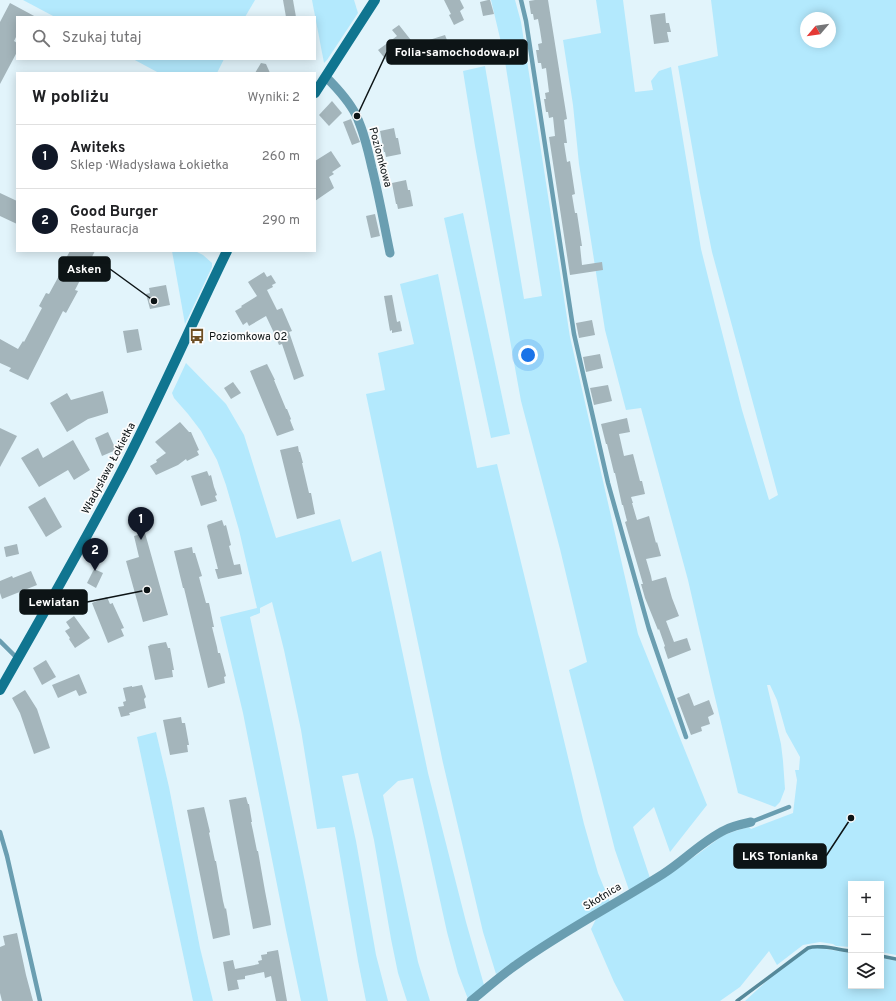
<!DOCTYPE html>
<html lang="pl">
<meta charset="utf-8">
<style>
:root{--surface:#fff;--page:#f6f6f6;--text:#202124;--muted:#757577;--line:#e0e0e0;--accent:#111827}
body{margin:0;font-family:Overpass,sans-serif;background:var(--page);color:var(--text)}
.controls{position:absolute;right:12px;bottom:12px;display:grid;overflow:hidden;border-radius:0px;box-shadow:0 2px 10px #0003}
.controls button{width:36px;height:36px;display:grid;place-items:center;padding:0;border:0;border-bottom:1px solid var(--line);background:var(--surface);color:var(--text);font:20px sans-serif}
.compass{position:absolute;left:800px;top:12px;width:36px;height:36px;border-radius:50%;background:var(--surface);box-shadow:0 2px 10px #0003;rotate:241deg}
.you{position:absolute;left:528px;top:355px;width:14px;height:14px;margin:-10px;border:3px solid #fff;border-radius:50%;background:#1a73e8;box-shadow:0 0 0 6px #1a73e833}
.badge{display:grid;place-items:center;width:26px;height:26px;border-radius:50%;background:var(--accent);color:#fff;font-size:13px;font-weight:700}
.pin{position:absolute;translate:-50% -33px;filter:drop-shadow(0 1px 2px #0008)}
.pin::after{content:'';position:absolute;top:21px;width:14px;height:12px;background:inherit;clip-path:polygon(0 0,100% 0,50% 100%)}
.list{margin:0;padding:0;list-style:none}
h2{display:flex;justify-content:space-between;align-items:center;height:52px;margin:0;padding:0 16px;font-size:17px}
h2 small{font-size:13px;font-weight:400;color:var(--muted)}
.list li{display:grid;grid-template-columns:26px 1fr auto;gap:12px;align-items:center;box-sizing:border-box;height:64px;padding:0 16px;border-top:1px solid var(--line)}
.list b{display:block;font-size:15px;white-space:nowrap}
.list p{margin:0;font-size:13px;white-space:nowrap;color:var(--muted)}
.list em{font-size:13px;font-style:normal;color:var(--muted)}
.icon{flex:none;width:22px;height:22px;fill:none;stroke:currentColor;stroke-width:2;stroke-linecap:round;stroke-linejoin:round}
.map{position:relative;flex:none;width:896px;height:1001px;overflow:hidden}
.search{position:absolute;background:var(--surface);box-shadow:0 2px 10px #0003;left:16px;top:16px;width:300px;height:44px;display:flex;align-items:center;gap:10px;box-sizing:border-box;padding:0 14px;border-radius:0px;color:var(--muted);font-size:15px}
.panel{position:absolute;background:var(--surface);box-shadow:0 2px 10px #0003;left:16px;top:72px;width:300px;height:180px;border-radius:0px}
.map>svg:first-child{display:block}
</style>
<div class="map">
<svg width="896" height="1001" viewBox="0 0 896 1001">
<rect width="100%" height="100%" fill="#e2f4fb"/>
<g fill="#b3e9fd" fill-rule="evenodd">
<polygon points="23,0 255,0 245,17 55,17"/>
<polygon points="312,0 354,0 358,13 327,60 324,63"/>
<polygon points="491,0 515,0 521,22 570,337 638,634 707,805 670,852 654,807 633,827 650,878 629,890 615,850 569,670 587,662 560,549 521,401 475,146 463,71 485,66 524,299 542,296 504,55"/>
<path d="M596 0H623L635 92 653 90 651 81 659 71 671 67 701 249 716 309 742 410 769 500 778 495 712 252 700 193 678 66 718 56 711 0H896V955L881 952V884H851V947L836 946 833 944 820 942 803 945 777 965 769 951 740 987 720 1001H624L614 982 591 929 596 919 650 887 698 854 722 836 735 831 749 827 751 829 793 813 797 780 795 770H799L800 757 786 732 777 700 770 685H767L781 744 783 761 785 789 780 802 775 807 738 793 712 685 688 580 641 408 626 410 605 330 579 164 573 105 563 40 601 33ZM806 18H830V42H806Z"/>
<polygon points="133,59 224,59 217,73 159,73"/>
<polygon points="463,213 510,434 491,438 444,218"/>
<polygon points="172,251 195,251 203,255 212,263 212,267 185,324"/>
<polygon points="438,274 477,468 497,464 538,632 584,824 598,873 610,902 514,961 496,974 483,932 443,763 366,394 385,390 378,353 414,344 400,284"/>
<polygon points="186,363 226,404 244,435 276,538 340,519 352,562 381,551 428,773 466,922 484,985 468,999 458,973 447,932 413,778 398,781 383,795 418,962 430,1001 407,1001 398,973 391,939 374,840 358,773 342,776 356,841 376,955 388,1001 366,1001 358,961 335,827 317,829 301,730 284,650 272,602 260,608 260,613 250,617 273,724 305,882 328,1001 301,1001 286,930 243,713 220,617 257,608 239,530 226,485 217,460 201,431 188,414 174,398 172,393"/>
<polygon points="156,732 169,787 200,948 213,1001 193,1001 137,737"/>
<polygon points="813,948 819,948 851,953 851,986 881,986 881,958 896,961 896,1001 745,1001 770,978 806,950"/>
</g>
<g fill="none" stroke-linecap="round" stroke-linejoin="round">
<g stroke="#56899a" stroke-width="3.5">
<polyline points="881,956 896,959"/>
<path d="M737 1001 808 948C820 944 839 950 851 951"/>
</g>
</g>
<g fill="#a4b5bb">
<polygon points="283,0 293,0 296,17 286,17"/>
<polygon points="444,0 460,0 464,8 460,11 464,20 454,25 449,15 451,14"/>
<polygon points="488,0 490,0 494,14 483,16 480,2"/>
<polygon points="535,0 548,0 567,119 564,120 567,143 564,143 567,162 570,161 575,194 572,195 575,213 577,213 582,246 580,246 582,265 602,262 603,270 570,275 549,137 555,136 553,117 549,118 548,112 546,112 544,99 546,99 545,93 549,92 546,68 542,69 541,63 538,63 536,50 539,50 538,44 542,43 540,30 538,19 534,20 533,14 531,14 529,1"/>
<polygon points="10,3 36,17 17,17 17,35 14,41 17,43 17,52 0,84 0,22"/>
<polygon points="665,13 666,23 669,23 671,32 667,32 669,42 654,44 650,15"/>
<polygon points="399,25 414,44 395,58 394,57 387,61 378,50 397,36 392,30"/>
<polygon points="445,35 452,53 443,57 444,60 434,63 426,41"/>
<polygon points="261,63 266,64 270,73 255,73"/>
<polygon points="332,101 342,113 329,126 319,115"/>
<polygon points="351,119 360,142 352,145 343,122"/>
<polygon points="394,128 396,138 398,138 401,154 386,157 385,152 384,152 380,131"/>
<polygon points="331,151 341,166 332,172 334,174 329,177 334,188 315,201 315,161"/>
<polygon points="406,180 408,190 410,190 413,206 398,209 397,204 396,204 392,183"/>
<polygon points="0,193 17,201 17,224 0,216"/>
<polygon points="375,214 380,236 371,238 366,216"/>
<polygon points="70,251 95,251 75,290 78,291 66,313 63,311 28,380 9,371 11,368 0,363 0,339 18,349 23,341 24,342 42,308 39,306 46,293 49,294 67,261 65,260"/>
<polygon points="264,272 267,277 271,275 276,283 272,285 273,287 267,290 277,310 282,308 292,331 289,332 304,376 294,380 282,344 279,345 274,333 266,316 249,326 247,322 243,325 235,311 242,307 241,306 257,296 248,282"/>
<polygon points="166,285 170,305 150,309 146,294 150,293 149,288"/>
<polygon points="392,295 397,322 400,321 402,331 392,333 392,330 390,331 384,296"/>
<polygon points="592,320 595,335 579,338 576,323"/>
<polygon points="138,329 142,350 127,353 123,331"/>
<polygon points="600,354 603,368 586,372 583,357"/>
<polygon points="267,364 275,380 274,380 286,409 287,409 291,419 290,420 294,430 277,436 250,371"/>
<polygon points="233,382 241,393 231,399 224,388"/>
<polygon points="608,385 612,401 594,405 590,388"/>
<polygon points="103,391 108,410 108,413 88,419 67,432 50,403 67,393 71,400"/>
<polygon points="627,418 630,432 619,434 624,456 633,454 640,481 642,481 645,494 631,497 633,503 632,503 637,520 649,516 656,543 657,542 661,556 646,559 651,576 652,581 666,577 672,598 679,616 666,621 674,642 687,638 691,650 668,659 664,647 665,646 659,629 658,630 645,598 641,584 643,584 625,522 627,521 623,505 622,505 615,473 614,473 607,444 606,444 601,424"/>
<polygon points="180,422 189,432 191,432 199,450 197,451 199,455 187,461 186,459 178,465 156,475 150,466 157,462 156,460 166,453 155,442"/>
<polygon points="0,428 17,436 0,467"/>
<polygon points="108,432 116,450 102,456 95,438"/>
<polygon points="73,440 90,470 74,480 68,470 39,487 21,458 38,448 43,458"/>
<polygon points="298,446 299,452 300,452 303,463 302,463 309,493 311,493 315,514 297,519 280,450"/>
<polygon points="207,471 209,476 211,475 214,487 217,495 215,496 217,501 201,506 191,476"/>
<polygon points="45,497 62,527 46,537 28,507"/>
<polygon points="222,520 224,526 226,525 231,545 229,546 234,565 240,564 242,574 218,579 215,569 218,569 207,526 208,526 207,525"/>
<polygon points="145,533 168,615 143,622 126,561 139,557 134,536"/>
<polygon points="17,544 19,554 6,557 4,547"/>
<polygon points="192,547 193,553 195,553 202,576 199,577 206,603 209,603 214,627 212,627 217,647 218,653 220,653 226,676 224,677 225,683 208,688 184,588 183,588 174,551"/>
<polygon points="94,569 103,573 96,588 87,583"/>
<polygon points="31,571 37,585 2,599 0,593 0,581 12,576 13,578"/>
<polygon points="107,597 110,604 113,603 113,604 124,628 121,629 124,636 108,643 92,603"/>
<polygon points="74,616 90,638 75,648 69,639 70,638 65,631 70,628 66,622"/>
<polygon points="166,642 168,648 170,648 174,670 172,670 173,677 155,680 148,646 150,646 149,645"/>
<polygon points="46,660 56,677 42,685 33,668"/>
<polygon points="79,674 87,693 79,696 76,690 58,698 52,685"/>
<polygon points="142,685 146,697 144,699 146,708 129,713 130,715 121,717 118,707 124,706 123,702 126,701 123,688 132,686 132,687"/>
<polygon points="25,690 37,709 50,748 34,754 20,713 12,698"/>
<polygon points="689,693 694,706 709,700 714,714 708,717 710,724 701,727 702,731 691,735 677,698"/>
<polygon points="181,717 182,723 185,723 189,745 187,745 188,752 170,755 163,720"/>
<polygon points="246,797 248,804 249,804 252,822 251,822 253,831 257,851 258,851 265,891 270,917 271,925 253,929 229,800"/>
<polygon points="204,807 210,832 209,833 215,861 216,861 223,901 225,909 226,908 229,927 230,935 213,939 187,810"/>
<polygon points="17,933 26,975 33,1001 2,1001 0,993 0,947 5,945 3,936"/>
<polygon points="278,950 287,1001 276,1001 271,976 265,978 264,972 245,976 245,979 237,980 239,989 228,991 223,962 233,960 235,969 259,964 258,961 262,960 261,955 267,954 267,952"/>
</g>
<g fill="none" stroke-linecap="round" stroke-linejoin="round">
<g stroke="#6a9eb1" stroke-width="4.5">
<polyline points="521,0 526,21 574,334 608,483 649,629 686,737"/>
<polyline points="0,641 18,659"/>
<polyline points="751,822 789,807"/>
<polyline points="0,832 7,856 40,1001"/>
</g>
<g stroke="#6a9eb1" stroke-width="9">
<path d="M326 77C337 88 349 101 356 115 364 132 368 150 372 168 379 196 384 224 390 253"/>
<path d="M471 1001C486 989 500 976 516 965 563 931 614 905 663 874 685 860 702 841 725 830 733 826 742 824 751 822"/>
</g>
<g stroke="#107590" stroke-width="10">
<polyline points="315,93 375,0"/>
<path d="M0 690C40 620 80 550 118 478 157 404 190 327 227 251"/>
</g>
</g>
<defs>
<symbol id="bus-bare" viewBox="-9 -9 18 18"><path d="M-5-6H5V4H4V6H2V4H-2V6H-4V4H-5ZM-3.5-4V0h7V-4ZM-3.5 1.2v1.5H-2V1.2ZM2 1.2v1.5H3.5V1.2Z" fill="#6e4f24" stroke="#fdfdfd" stroke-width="2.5" paint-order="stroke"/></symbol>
</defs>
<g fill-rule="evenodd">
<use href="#bus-bare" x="186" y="325" width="22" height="22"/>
</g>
<g text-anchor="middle" stroke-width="3.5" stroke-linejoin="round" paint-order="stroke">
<g font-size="11" fill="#0d1416" stroke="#fdfdfd">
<text transform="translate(381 157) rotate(75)" y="4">Poziomkowa</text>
<text transform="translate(108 468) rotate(-62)" y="4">Władysława Łokietka</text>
<text transform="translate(602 896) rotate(-31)" y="4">Skotnica</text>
</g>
<g font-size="11" fill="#0d1416" stroke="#fdfdfd" text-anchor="start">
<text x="209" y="340">Poziomkowa 02</text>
</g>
</g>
<path fill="none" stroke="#0d1416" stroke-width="1.5" d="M357 116L387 52M154 301L110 269M147 590L87 602M851 818L826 856"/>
<g fill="#0d1416" stroke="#fdfdfd" stroke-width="1.5">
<circle cx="357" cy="116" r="4"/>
<circle cx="154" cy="301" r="4"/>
<circle cx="147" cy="590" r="4"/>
<circle cx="851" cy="818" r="4"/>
</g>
<g fill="#0d1416" stroke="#0d1416" stroke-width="1.5">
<rect x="387" y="40" width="140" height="24" rx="4"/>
<rect x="59" y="257" width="51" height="24" rx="4"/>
<rect x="20" y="590" width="67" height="24" rx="4"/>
<rect x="734" y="844" width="92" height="24" rx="4"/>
</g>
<g font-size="12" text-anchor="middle" font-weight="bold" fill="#fff">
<text x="457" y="56">Folia-samochodowa.pl</text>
<text x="84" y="273">Asken</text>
<text x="54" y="606">Lewiatan</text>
<text x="780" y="860">LKS Tonianka</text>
</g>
</svg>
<div class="controls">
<button>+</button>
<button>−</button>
<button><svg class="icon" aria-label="layers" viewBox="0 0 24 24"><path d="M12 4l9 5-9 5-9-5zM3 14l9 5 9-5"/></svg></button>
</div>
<svg class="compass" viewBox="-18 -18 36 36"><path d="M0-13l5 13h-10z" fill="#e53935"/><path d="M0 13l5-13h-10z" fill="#757577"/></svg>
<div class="you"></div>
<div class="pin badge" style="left:141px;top:540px">1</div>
<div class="pin badge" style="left:95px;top:571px">2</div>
<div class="search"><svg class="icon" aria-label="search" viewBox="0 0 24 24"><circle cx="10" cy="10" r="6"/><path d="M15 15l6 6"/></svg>Szukaj tutaj</div>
<section class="panel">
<h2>W pobliżu<small>Wyniki: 2</small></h2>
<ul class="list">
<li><span class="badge">1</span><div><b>Awiteks</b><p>Sklep · Władysława Łokietka</p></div><em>260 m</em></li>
<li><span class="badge">2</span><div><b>Good Burger</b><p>Restauracja</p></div><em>290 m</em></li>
</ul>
</section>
</div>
